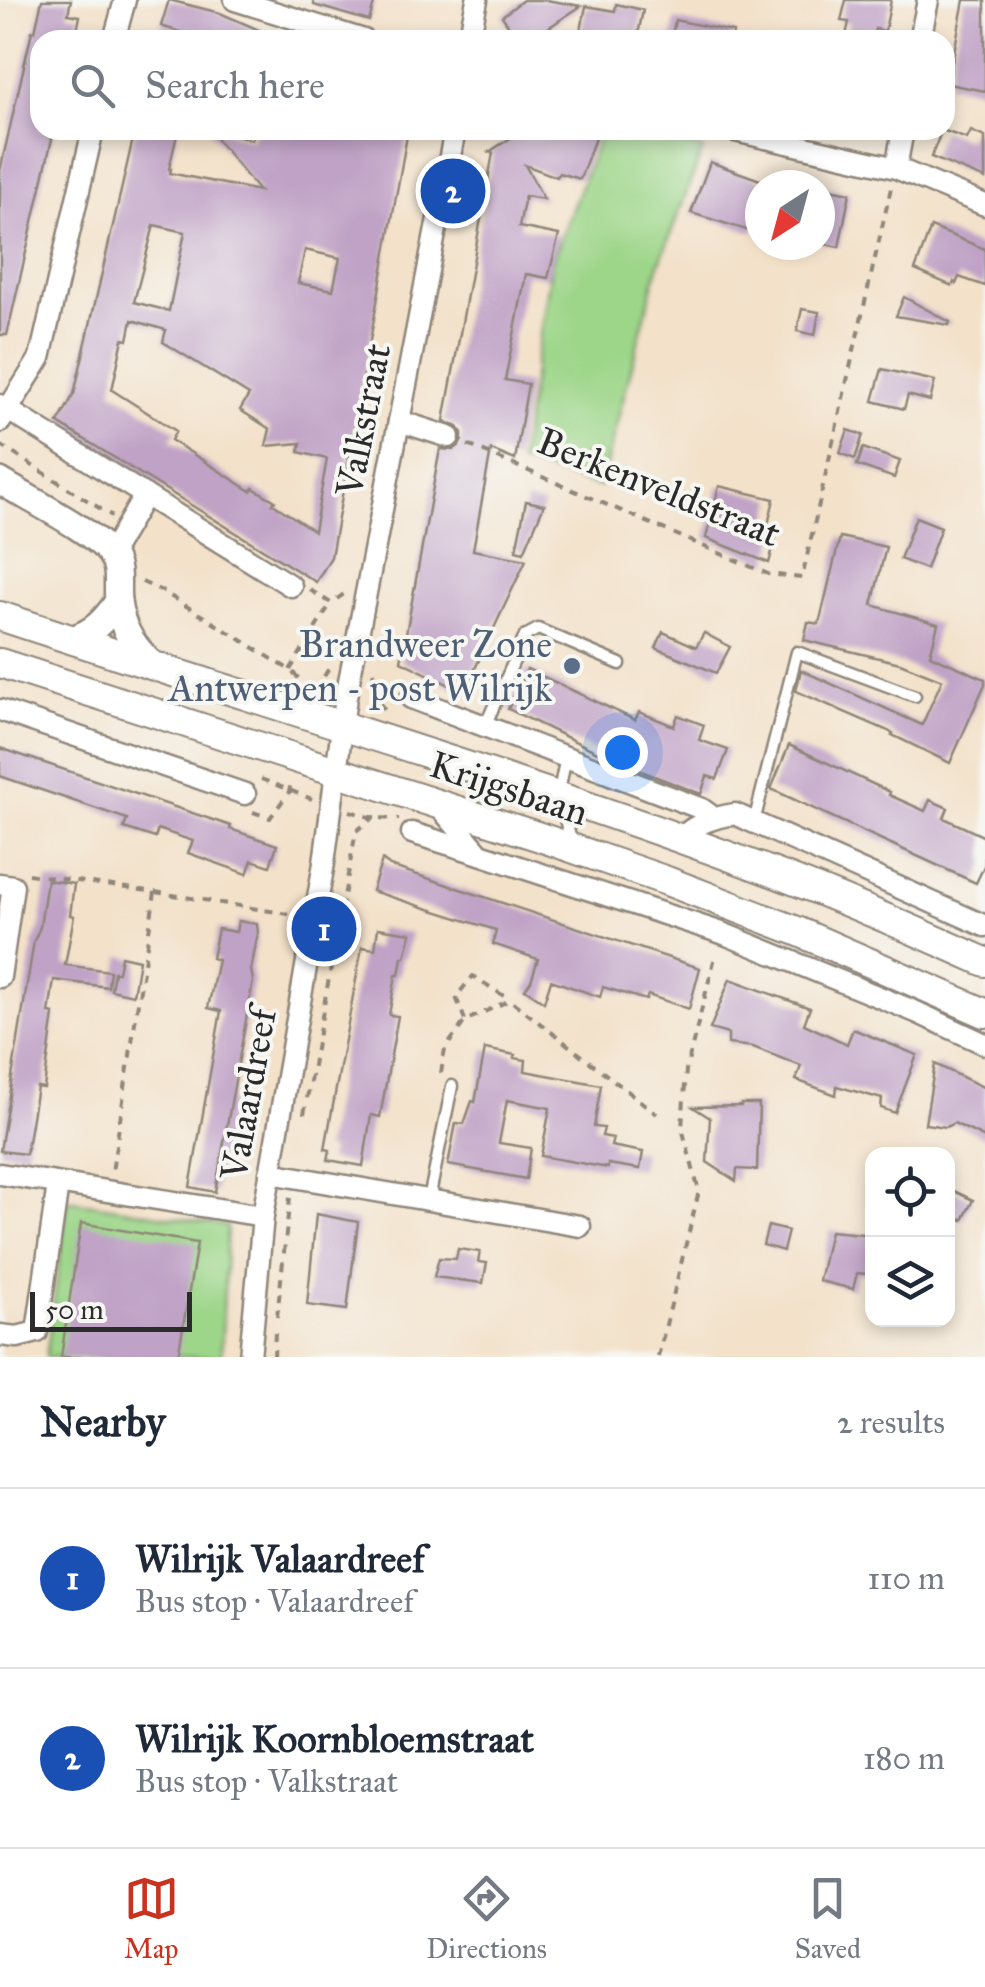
<!DOCTYPE html>
<meta charset="utf-8">
<style>
:root{--surface:#fff;--page:#f2f2f3;--text:#1f2937;--muted:#747a83;--line:#e0e1e3;--accent:#c8321e}
body{margin:0;font-family:"IM FELL Great Primer",serif;background:var(--page);color:var(--text)}
.controls{position:absolute;right:30px;bottom:30px;display:grid;overflow:hidden;border-radius:20px;box-shadow:0 5px 15px #0003}
.controls button{width:90px;height:90px;display:grid;place-items:center;padding:0;border:0;border-bottom:2px solid var(--line);background:var(--surface);color:var(--text);font:50px sans-serif}
.compass{position:absolute;left:745px;top:170px;width:90px;height:90px;border-radius:50%;background:var(--surface);box-shadow:0 5px 15px #0003;rotate:216deg}
.scale{position:absolute;left:30px;bottom:25px;width:162px;box-sizing:border-box;padding-left:10px;border:5px solid #2b2b2b;border-top:0;font-size:28px;line-height:35px;white-space:nowrap;color:#2b2b2b;-webkit-text-stroke:8px #f6f6f2;paint-order:stroke}
.you{position:absolute;left:622px;top:752px;width:35px;height:35px;margin:-25px;border:8px solid #fff;border-radius:50%;background:#1a73e8;box-shadow:0 0 0 15px #1a73e833}
.badge{display:grid;place-items:center;width:65px;height:65px;border-radius:50%;background:var(--accent);color:#fff;font-size:32px;font-weight:700}
.pin{position:absolute;translate:-50% -50%;border:5px solid #fff;box-shadow:0 2px 10px #0006}
.list{margin:0;padding:0;list-style:none}
h2{display:flex;justify-content:space-between;align-items:center;height:130px;margin:0;padding:0 40px;font-size:42px}
h2 small{font-size:32px;font-weight:400;color:var(--muted)}
.list li{display:grid;grid-template-columns:65px 1fr auto;gap:30px;align-items:center;box-sizing:border-box;height:180px;padding:0 40px;border-top:2px solid var(--line)}
.list b{display:block;font-size:38px;white-space:nowrap}
.list p{margin:0;font-size:32px;white-space:nowrap;color:var(--muted)}
.list em{font-size:32px;font-style:normal;color:var(--muted)}
.icon{flex:none;width:55px;height:55px;fill:none;stroke:currentColor;stroke-width:2;stroke-linecap:round;stroke-linejoin:round}
.map{position:relative;flex:none;width:985px;height:1357px;overflow:hidden}
.search{position:absolute;background:var(--surface);box-shadow:0 5px 15px #0003;left:30px;right:30px;top:30px;height:110px;display:flex;align-items:center;gap:25px;box-sizing:border-box;padding:0 35px;border-radius:30px;color:var(--muted);font-size:38px}
.sheet{height:490px;background:var(--surface)}
nav{display:flex;justify-content:space-around;align-items:center;box-sizing:border-box;height:140px;border-top:2px solid var(--line);background:var(--surface);font-size:28px;color:var(--muted)}
nav a{display:grid;justify-items:center;gap:5px}
nav .on{color:var(--accent)}
.map>svg:first-child{display:block}
</style>
<div class="map">
<svg width="985" height="1357" viewBox="0 0 985 1357">
<rect width="100%" height="100%" fill="#f6f6f2"/>
<filter id="ink" filterUnits="userSpaceOnUse"><feTurbulence type="fractalNoise" baseFrequency=".01" numOctaves="2"/><feDisplacementMap in="SourceGraphic" scale="20" xChannelSelector="R" yChannelSelector="G"/><feConvolveMatrix kernelMatrix="1 2 1 2 8 2 1 2 1" color-interpolation-filters="sRGB"/></filter>
<filter id="wash" filterUnits="userSpaceOnUse"><feTurbulence type="fractalNoise" baseFrequency=".0048" numOctaves="4" result="noise"/><feDisplacementMap in="SourceGraphic" scale="40" xChannelSelector="R" yChannelSelector="G"/><feGaussianBlur stdDeviation="2.25" result="paint"/><feColorMatrix in="noise" values="0 0 0 0 0 0 0 0 0 0 0 0 0 0 0 0 0 1.4 0 .05"/><feComposite in="paint" operator="in"/></filter>
<g filter="url(#wash)">
<rect width="100%" height="100%" fill="#f3e1c9"/>
<g fill="#9dd689" stroke="#64805a" stroke-width="2.5">
<polygon points="602,130 622,130 703,149 657,270 600,487 519,462 552,262"/>
<polygon points="68,1200 227,1226 221,1357 46,1357"/>
</g>
<g id="blocks">
<g fill="#c0a2c6" fill-rule="evenodd">
<polygon points="42,0 71,0 68,14 80,16 75,40 40,40 40,130 54,130 7,335 0,335 0,171 32,31 35,31"/>
<polygon points="169,0 220,13 282,40 191,40 192,36 161,26"/>
<polygon points="314,0 375,0 369,21 314,5"/>
<polygon points="523,0 546,0 581,6 530,40 518,40 502,16"/>
<polygon points="846,0 891,0 885,31 875,29 872,40 845,40 849,22 841,21"/>
<polygon points="964,0 985,0 985,91 948,84"/>
<polygon points="616,4 643,10 637,40 579,40 586,6 615,11"/>
<polygon points="675,20 733,32 732,40 671,40"/>
<path d="M135 130H178L169 169H171L170 173 259 191 209 130H220L252 140 255 130H408L331 557 316 582 58 423 74 394ZM154 225 185 232 169 311 134 302ZM305 250 340 258 333 290 298 283ZM132 320 166 330 163 342 249 395 240 410 270 429 266 446 301 443 299 452 327 459 314 531 273 504 275 501 253 488 251 491 171 440 176 431 112 390 123 339 128 340Z"/>
<polygon points="523,130 598,130 580,179 559,173 557,177 525,165 544,199 525,196 519,227 559,235 548,278 526,274 505,380 528,384 515,460 491,450 473,550 526,560 464,692 401,661 440,449 453,450 459,446 462,440 462,433 458,427 444,421 493,153 489,152"/>
<polygon points="942,130 967,139 971,131 985,137 985,179 931,157"/>
<polygon points="710,162 760,180 760,212 753,232 691,213"/>
<polygon points="820,187 850,193 839,247 820,243"/>
<polygon points="931,227 985,249 985,286 959,277 956,284 954,282 952,286 915,270"/>
<polygon points="904,297 950,322 949,325 896,316"/>
<polygon points="802,309 819,312 815,335 797,331"/>
<polygon points="882,369 935,381 930,401 908,395 904,409 873,401"/>
<polygon points="848,430 863,435 855,459 840,453"/>
<polygon points="863,448 900,461 894,478 857,465"/>
<polygon points="719,486 774,499 766,533 776,536 769,563 706,538"/>
<polygon points="526,501 544,505 524,552 516,550"/>
<polygon points="916,517 941,527 926,569 900,559"/>
<polygon points="840,537 886,547 872,605 938,624 930,655 985,679 985,684 950,763 892,735 893,733 796,691 801,670 922,725 942,680 900,663 804,640 808,622 819,624"/>
<polygon points="663,632 696,647 704,633 730,647 716,673 656,648"/>
<polygon points="527,669 635,720 639,712 674,726 678,715 704,725 699,740 728,750 717,779 707,776 701,794 618,762 508,709"/>
<polygon points="789,745 890,792 889,795 925,811 930,800 948,808 944,818 985,837 985,864 976,883 771,789"/>
<polygon points="0,748 231,826 230,829 277,845 270,866 252,860 247,874 188,853 193,841 158,829 155,838 124,828 127,819 0,776"/>
<polygon points="382,860 390,866 700,968 689,1009 648,995 646,1000 603,987 600,997 551,980 544,1002 525,989 531,981 538,959 493,944 496,930 372,891"/>
<polygon points="47,880 74,884 70,915 74,916 65,965 110,971 108,987 54,980 49,1013 54,1014 44,1088 37,1087 26,1154 0,1151 34,941 40,927"/>
<polygon points="238,921 257,924 258,933 251,970 253,981 215,1192 190,1187 221,1011 208,1008 218,960 212,958 218,929 236,932"/>
<polygon points="378,928 411,933 405,957 402,957 399,975 396,975 389,1015 398,1016 380,1117 371,1115 363,1166 328,1160 330,1150 325,1149 362,947 375,949"/>
<polygon points="121,956 139,960 133,995 111,990 114,972 118,972"/>
<polygon points="730,979 810,1008 804,1024 847,1044 853,1029 917,1055 895,1113 881,1108 882,1099 837,1086 836,1095 796,1080 801,1066 753,1047 728,1044 728,1034 710,1029"/>
<polygon points="485,1049 515,1055 514,1058 526,1060 525,1071 601,1085 594,1127 604,1128 602,1136 613,1138 611,1146 643,1152 640,1169 608,1164 608,1168 541,1156 550,1108 507,1100 499,1143 531,1148 526,1179 448,1165 456,1123 464,1124 472,1101 475,1102"/>
<polygon points="935,1064 985,1088 985,1138 954,1123 946,1127 925,1124"/>
<polygon points="741,1104 759,1104 757,1170 737,1169 736,1181 707,1162 710,1118 693,1107 741,1106"/>
<polygon points="952,1190 973,1200 963,1220 948,1212 948,1200"/>
<polygon points="316,1214 358,1222 347,1310 307,1305"/>
<polygon points="81,1223 197,1243 178,1357 61,1357"/>
<polygon points="768,1226 788,1231 783,1251 763,1245"/>
<polygon points="830,1231 872,1235 872,1258 869,1258 867,1274 857,1273 853,1289 819,1281"/>
<polygon points="458,1249 480,1252 478,1262 487,1263 483,1283 434,1277 439,1258 456,1259"/>
</g>
</g>
</g>
<g filter="url(#ink)">
<use href="#blocks" fill-opacity="0" stroke="#8f867a" stroke-width="2.5"/>
<g fill="none" stroke-linecap="round" stroke-linejoin="round">
<defs>
<g id="service">
<polyline points="485,726 525,636 538,629 620,664"/>
<polyline points="566,757 558,796 572,843"/>
<polyline points="754,822 797,652 915,696"/>
<polyline points="429,1199 452,1086"/>
</g>
<g id="minor">
<polyline points="235,0 364,40"/>
<polyline points="114,40 125,0"/>
<polyline points="469,40 477,0"/>
<polyline points="920,40 928,0"/>
<polyline points="731,130 896,168 985,205"/>
<polyline points="896,168 903,130"/>
<polyline points="0,405 291,586"/>
<polyline points="399,421 449,437"/>
<polyline points="0,422 40,358 93,130"/>
<polyline points="111,553 145,495"/>
<polyline points="411,698 702,809 713,817"/>
<polyline points="0,710 245,794"/>
<polyline points="438,805 480,854 722,933 916,1012 985,1044"/>
<polyline points="412,833 477,853"/>
<path d="M680 839C696 823 714 817 735 814L985 926"/>
<polyline points="0,884 13,886 0,977"/>
<polyline points="270,1173 580,1226"/>
<polyline points="0,1174 263,1216"/>
<polyline points="0,1335 17,1337 37,1332 58,1184"/>
<polyline points="250,1357 263,1216 324,863 346,697 455,130"/>
</g>
<g id="tertiary">
<path d="M0 481C25 497 97 533 111 555 121 569 116 585 118 601 121 629 135 649 155 667"/>
<path d="M71 639C93 633 105 620 118 601"/>
</g>
<g id="secondary">
<path d="M0 616C256 701 516 776 769 871 842 898 914 930 985 962"/>
<polyline points="0,663 537,836 667,881 797,931 985,1013"/>
</g>
</defs>
<use href="#service" stroke="#8f867a" stroke-width="15"/>
<use href="#minor" stroke="#8f867a" stroke-width="25"/>
<use href="#tertiary" stroke="#8f867a" stroke-width="30"/>
<use href="#secondary" stroke="#8f867a" stroke-width="32"/>
<g stroke="#8f867a" stroke-width="4" stroke-dasharray="8 8" stroke-linecap="butt">
<polyline points="0,445 112,516"/>
<polyline points="468,445 768,574 802,578 891,188"/>
<polyline points="142,582 162,591 290,670 310,689"/>
<polyline points="310,590 331,603 344,594"/>
<polyline points="290,670 331,603"/>
<polyline points="373,672 382,707 388,713"/>
<polyline points="316,690 329,668"/>
<polyline points="261,779 312,799"/>
<polyline points="350,811 373,818 399,819"/>
<polyline points="253,812 270,818 289,792 291,782"/>
<polyline points="28,874 155,892 112,1172"/>
<polyline points="155,892 294,915"/>
<polyline points="465,1020 456,997 473,976 510,1000"/>
<polyline points="441,1073 445,1049 465,1021 510,1000 657,1114"/>
<polyline points="304,1114 356,831 373,818 374,807"/>
<polyline points="277,1317 290,1197"/>
<polyline points="274,1357 275,1331"/>
<polyline points="658,1357 699,1191 682,1128 686,1070 716,953"/>
</g>
<use href="#service" stroke="#fff" stroke-width="10"/>
<use href="#minor" stroke="#fff" stroke-width="20"/>
<use href="#tertiary" stroke="#fff" stroke-width="25"/>
<use href="#secondary" stroke="#fff" stroke-width="28"/>
</g>
</g>
<circle fill="#5c6f8a" stroke="#f6f6f2" stroke-width="4" cx="572" cy="666" r="10"/>
<g text-anchor="middle" stroke-width="8" stroke-linejoin="round" paint-order="stroke">
<g font-size="38" fill="#2b2b2b" stroke="#f6f6f2">
<text transform="translate(363 420) rotate(-79)" y="13">Valkstraat</text>
<text transform="translate(659 487) rotate(22)" y="13">Berkenveldstraat</text>
<text transform="translate(509 788) rotate(18)" y="13">Krijgsbaan</text>
<text transform="translate(248 1094) rotate(-80)" y="13">Valaardreef</text>
</g>
<g font-size="38" fill="#4e5e75" stroke="#f6f6f2" text-anchor="end">
<text x="552" y="657">Brandweer Zone<tspan x="552" dy="44">Antwerpen - post Wilrijk</tspan></text>
</g>
</g>
</svg>
<div class="controls">
<button><svg class="icon" aria-label="locate" viewBox="0 0 24 24"><circle cx="12" cy="12" r="6"/><path d="M12 2v4M12 18v4M2 12h4M18 12h4"/></svg></button>
<button><svg class="icon" aria-label="layers" viewBox="0 0 24 24"><path d="M12 4l9 5-9 5-9-5zM3 14l9 5 9-5"/></svg></button>
</div>
<svg class="compass" viewBox="-18 -18 36 36"><path d="M0-13l5 13h-10z" fill="#e53935"/><path d="M0 13l5-13h-10z" fill="#747a83"/></svg>
<div class="scale">50 m</div>
<div class="you"></div>
<div class="pin badge" style="left:324px;top:929px;background:#1a4fb4">1</div>
<div class="pin badge" style="left:453px;top:191px;background:#1a4fb4">2</div>
<div class="search"><svg class="icon" aria-label="search" viewBox="0 0 24 24"><circle cx="10" cy="10" r="6"/><path d="M15 15l6 6"/></svg>Search here</div>
</div>
<section class="sheet">
<h2>Nearby<small>2 results</small></h2>
<ul class="list">
<li><span class="badge" style="background:#1a4fb4">1</span><div><b>Wilrijk Valaardreef</b><p>Bus stop · Valaardreef</p></div><em>110 m</em></li>
<li><span class="badge" style="background:#1a4fb4">2</span><div><b>Wilrijk Koornbloemstraat</b><p>Bus stop · Valkstraat</p></div><em>180 m</em></li>
</ul>
</section>
<nav>
<a class="on"><svg class="icon" aria-label="map" viewBox="0 0 24 24"><path d="M3 6l6-2 6 2 6-2v14l-6 2-6-2-6 2zM9 4v14M15 6v14"/></svg>Map</a>
<a><svg class="icon" aria-label="directions" viewBox="0 0 24 24"><path d="M12 3l9 9-9 9-9-9zM9 14v-3h6M13 9l2 2-2 2"/></svg>Directions</a>
<a><svg class="icon" aria-label="saved" viewBox="0 0 24 24"><path d="M7 4h10v16l-5-4-5 4z"/></svg>Saved</a>
</nav>
